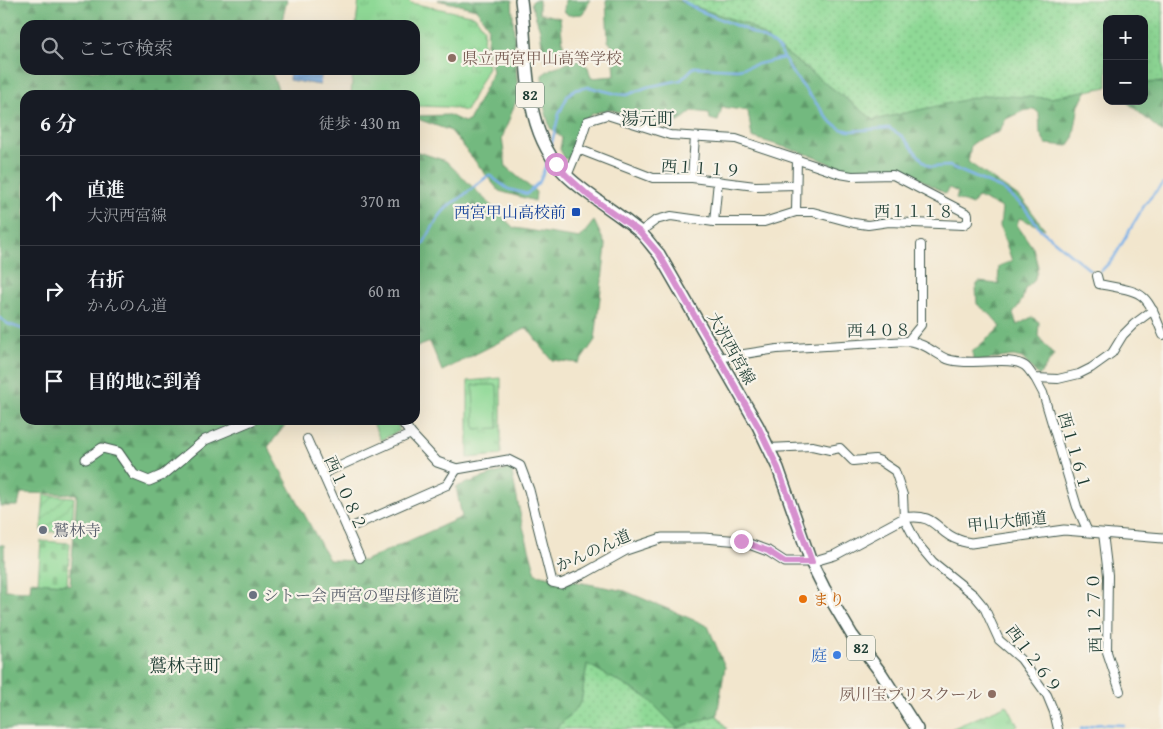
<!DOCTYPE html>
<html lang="ja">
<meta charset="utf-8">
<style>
:root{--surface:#171b24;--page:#20242c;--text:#f1f3f6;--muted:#9ea1a6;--line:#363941}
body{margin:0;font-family:"Gentium Book Plus","Noto Serif JP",serif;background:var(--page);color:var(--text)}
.controls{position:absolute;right:15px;top:15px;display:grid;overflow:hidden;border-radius:10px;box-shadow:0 5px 20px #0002}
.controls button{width:45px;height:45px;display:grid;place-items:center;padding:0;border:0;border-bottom:1px solid var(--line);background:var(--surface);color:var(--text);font:25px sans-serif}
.stop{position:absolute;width:15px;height:15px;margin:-11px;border:4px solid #d690ce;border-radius:50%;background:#fff}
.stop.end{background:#d690ce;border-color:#fff;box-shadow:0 1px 5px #0008}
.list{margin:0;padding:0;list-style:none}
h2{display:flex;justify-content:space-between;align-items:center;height:65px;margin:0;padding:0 20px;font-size:21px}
h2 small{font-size:16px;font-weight:400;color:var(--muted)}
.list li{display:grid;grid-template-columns:32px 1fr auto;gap:15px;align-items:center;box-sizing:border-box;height:90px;padding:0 20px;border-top:1px solid var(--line)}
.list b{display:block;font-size:19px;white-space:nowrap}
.list p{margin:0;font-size:16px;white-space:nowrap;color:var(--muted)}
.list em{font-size:16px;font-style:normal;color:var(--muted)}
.icon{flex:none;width:28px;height:28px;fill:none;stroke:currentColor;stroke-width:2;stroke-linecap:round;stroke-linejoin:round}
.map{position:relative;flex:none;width:1163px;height:729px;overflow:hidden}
.search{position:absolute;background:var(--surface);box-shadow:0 5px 20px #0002;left:20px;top:20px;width:400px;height:55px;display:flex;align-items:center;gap:12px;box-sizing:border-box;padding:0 18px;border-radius:15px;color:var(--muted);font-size:19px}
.panel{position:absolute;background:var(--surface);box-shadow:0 5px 20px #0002;left:20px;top:90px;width:400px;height:335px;border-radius:15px}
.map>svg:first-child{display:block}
</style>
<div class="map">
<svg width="1163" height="729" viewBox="0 0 1163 729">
<defs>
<pattern id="grass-dots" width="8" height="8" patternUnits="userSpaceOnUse" patternTransform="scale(1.25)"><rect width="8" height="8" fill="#8fd996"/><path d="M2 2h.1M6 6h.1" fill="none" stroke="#7bbb82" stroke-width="1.8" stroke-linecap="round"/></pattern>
<pattern id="forest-firs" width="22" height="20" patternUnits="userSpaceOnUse" patternTransform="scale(1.25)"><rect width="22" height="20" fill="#73b97f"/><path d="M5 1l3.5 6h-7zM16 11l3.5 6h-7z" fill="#5e9869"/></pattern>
<pattern id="cemetery-stones" width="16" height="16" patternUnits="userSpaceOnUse" patternTransform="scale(1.25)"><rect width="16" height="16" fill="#8fd996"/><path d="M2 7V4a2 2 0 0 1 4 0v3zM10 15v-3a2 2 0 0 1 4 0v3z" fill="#7bbb82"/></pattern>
<pattern id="park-tufts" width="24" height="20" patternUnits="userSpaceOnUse" patternTransform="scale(1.25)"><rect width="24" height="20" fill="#8fd996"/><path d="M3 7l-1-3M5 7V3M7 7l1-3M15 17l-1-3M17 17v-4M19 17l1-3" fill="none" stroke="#7bbb82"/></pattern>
<pattern id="garden-furrows" width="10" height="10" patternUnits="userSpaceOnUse" patternTransform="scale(1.25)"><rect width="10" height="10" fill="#8fd996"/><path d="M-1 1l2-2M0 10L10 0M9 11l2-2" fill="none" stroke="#7bbb82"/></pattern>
<pattern id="water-rules" width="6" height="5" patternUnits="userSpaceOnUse" patternTransform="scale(1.25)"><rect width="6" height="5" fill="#79b0e8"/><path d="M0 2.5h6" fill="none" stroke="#6390bd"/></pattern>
</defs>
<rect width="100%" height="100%" fill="#f7f3e8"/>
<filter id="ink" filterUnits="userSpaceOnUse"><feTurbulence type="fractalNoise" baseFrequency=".02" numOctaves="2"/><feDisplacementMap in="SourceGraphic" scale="10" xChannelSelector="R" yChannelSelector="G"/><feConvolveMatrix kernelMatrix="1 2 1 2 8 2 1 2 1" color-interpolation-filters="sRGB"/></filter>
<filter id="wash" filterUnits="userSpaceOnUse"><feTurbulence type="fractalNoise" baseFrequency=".0096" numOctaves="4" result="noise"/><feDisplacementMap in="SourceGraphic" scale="20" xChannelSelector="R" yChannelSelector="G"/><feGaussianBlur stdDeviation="1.12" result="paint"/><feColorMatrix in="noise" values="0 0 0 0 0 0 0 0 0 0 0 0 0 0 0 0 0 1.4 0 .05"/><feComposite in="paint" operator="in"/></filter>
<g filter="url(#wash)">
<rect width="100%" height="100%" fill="#f2e6cd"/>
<g fill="url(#grass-dots)" stroke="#578b65">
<polygon points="675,0 1163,0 1163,82 1144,84 1144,19 1107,19 1107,87 1051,98 986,96 874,120 749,25"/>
<polygon points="587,663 646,697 677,728 717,715 727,729 556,729 581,703"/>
</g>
<g fill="url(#forest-firs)" stroke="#497b5a">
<polygon points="0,0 287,0 281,25 25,25 25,70 271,70 280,95 25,95 25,420 289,420 268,447 329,560 364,561 462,517 456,487 511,468 522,523 536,574 625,591 708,626 725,667 717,715 677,728 646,697 587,664 581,703 556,729 0,729 0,545 4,545 5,590 30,591 31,581 70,585 77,494 21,493 18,506 0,506"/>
<polygon points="438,0 512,0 518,96 502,138 506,167 536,192 535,201 499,191 451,131 415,118 415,116 449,115 464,122 469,121 493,72 487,46 488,26 476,9"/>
<polygon points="534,0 539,0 539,13 560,18 564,54 544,60 540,30 531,3"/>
<polygon points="565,0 590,0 583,14 568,15 564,11"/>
<polygon points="606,0 675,0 749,25 874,120 986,95 1051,98 1087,90 1079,105 1073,139 1068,146 1046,144 1040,133 1039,113 1034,109 1023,111 1006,119 999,132 981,138 971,145 968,162 1023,200 1045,229 1019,218 1017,225 1033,248 1038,267 1034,281 1025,289 1022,300 1013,314 1017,325 1032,317 1039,322 1038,336 1054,355 1039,376 1022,358 1013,356 974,362 972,352 1001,327 991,315 977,304 976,286 979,282 998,284 999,266 1012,261 1000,226 1002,208 978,197 972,205 956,199 958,192 949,188 946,194 915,176 896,170 852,171 836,167 816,157 752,137 748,111 722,107 718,121 710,119 709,113 692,111 679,122 657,124 609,109 592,114 582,123 571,158 565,159 560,149 562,138 550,128 543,102 542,75 552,68 578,60 588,67 591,78 615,76 613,47 608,41"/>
<polygon points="1163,82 1163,133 1126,101 1144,101 1144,83"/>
<polygon points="415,151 446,161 514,228 580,238 594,221 606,246 595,340 579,363 552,360 527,328 442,371 430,342 415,348"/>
</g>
<polygon fill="url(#cemetery-stones)" stroke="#578b65" points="41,541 70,543 67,584 38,582"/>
<g fill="url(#park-tufts)" stroke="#578b65">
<polygon points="359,0 408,0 411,3 475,16 484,29 483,45 488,67 466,111 447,107 415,106 415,95 351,95 353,70 415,70 415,25 356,25"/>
<polygon points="501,378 501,455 468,458 468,381"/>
<polygon points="383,420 395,420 400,431 380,440 373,422"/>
<polygon points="1007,705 1018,726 1012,729 951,729"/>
</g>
<polygon fill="url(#garden-furrows)" stroke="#578b65" points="44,495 74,497 72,533 41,531"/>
<polygon fill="#8fd996" stroke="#578b65" points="473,385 497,385 498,428 475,429"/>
<polygon fill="url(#water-rules)" stroke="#4c768e" points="290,70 322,70 320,85 289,80"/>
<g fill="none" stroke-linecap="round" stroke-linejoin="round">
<g stroke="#79b0e8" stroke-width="2.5">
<polyline points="681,0 698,10 747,30 774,44 780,50 791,71 830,121 841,129 850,131 889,128 902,136 925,163 931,167 949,166 1002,189 1023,206 1041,230 1090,270"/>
<polyline points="551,146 559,114 568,95 574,90 589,87 617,94 627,95 647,87 681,80 694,67 738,69 783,58"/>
<path d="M415 256C430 238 436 210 459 199L489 175 508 189 527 194 540 181 548 159"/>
<polyline points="1100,272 1113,259 1145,204 1163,183"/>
<polyline points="0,318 8,324 25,330"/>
<polyline points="1081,729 1099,724 1124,725"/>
</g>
</g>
</g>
<g filter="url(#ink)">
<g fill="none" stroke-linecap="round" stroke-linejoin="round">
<defs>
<g id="minor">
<polyline points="578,149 653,178 692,178 755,186 796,185"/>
<polyline points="567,176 578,149 587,121 607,115 670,135 736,139 840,174 852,176 893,175 968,214 968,222 963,225 889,222 868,225 854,223 813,212 796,212 764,222 714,222 671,216 656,220 640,232"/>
<polyline points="692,178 695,137"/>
<polyline points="796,212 797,158"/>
<polyline points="714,222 718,181"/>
<path d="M1097 276 1099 284C1146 293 1145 290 1163 335"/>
<polyline points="908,341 921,325 921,245"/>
<path d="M718 358 777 349 908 341C927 344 932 352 947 359 968 367 1011 355 1025 366 1029 369 1032 375 1035 378L1058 379 1079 374 1091 368 1112 353 1123 335 1134 324 1153 310"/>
<polyline points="1035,378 1043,393 1077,507 1088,532"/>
<polyline points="307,439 360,558"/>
<polyline points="769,448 812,446 830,450 840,448 853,461 875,459 880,461 895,471 903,495 904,518 917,543 933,562 974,595 984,607 999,640 1021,659 1047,695 1054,712 1058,729"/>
<polyline points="322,474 411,434"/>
<polyline points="347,529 447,485 457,469"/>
<polyline points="1103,533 1108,575 1107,652 1120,691"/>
</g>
<g id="tertiary">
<path d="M401 420 411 434 437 462 457 469 508 460 520 466 529 490 552 582 561 584 585 573 626 550 662 538H704L741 541 768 551 785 562H811L835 555 904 518C937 512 936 533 959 540 963 542 967 542 971 543L1064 530 1163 538"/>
<polyline points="86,459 102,448 118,452 134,475 149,481 163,475 205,440 253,420"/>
</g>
<path id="primary" d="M521 0C529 59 520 130 567 176 589 197 616 211 639 231 647 238 652 247 659 254L758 426 778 468 811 562 824 588 852 635 881 673 917 729"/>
</defs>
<use href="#minor" stroke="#3f564b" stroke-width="10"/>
<use href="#tertiary" stroke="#3f564b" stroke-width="11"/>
<use href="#primary" stroke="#3f564b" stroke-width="14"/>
<use href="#minor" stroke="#fff" stroke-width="8"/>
<use href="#tertiary" stroke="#fff" stroke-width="9"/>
<use href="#primary" stroke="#fff" stroke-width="11"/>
</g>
</g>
<g fill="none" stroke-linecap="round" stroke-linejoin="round" filter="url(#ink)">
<polyline stroke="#d690ce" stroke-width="6" points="556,164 567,176 589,196 640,232 659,254 758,426 778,468 812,562 785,562 768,551 741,541"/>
</g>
<g fill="#8d6e63" stroke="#f7f3e8" stroke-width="2">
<circle cx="452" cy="58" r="5"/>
<circle cx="992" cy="694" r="5"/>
</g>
<rect fill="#1a4fb4" stroke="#f7f3e8" stroke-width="2" x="571" y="207" width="10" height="10" rx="2.5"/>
<g fill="#6b7280" stroke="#f7f3e8" stroke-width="2">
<circle cx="43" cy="530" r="5"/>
<circle cx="253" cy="595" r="5"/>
</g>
<circle fill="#e8710a" stroke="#f7f3e8" stroke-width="2" cx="803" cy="599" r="5"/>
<circle fill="#3f7fe0" stroke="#f7f3e8" stroke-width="2" cx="837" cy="655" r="5"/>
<g text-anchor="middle" stroke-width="4.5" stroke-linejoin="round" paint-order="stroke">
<g fill="#f7f3e8" stroke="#60746a" stroke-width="1">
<rect x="516" y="82.5" width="28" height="25" rx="4"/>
<rect x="847" y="635.5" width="28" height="25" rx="4"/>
</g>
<g font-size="15" font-weight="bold" fill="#1f3d34">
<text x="530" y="100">82</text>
<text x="861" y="653">82</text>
</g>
<g font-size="16" fill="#785e54" stroke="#f7f3e8" text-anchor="start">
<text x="462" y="64">県立西宮甲山高等学校</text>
<text x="982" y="700" text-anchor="end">夙川宝プリスクール</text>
</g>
<g font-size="16" fill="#1f3d34" stroke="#f7f3e8">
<text transform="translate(701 168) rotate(4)" y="6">西１１１９</text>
<text x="914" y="217">西１１１８</text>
<text transform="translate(879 330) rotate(-1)" y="6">西４０８</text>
<text transform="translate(732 348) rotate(61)" y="6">大沢西宮線</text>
<text transform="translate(1075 451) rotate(74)" y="6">西１１６１</text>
<text transform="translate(346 493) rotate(66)" y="6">西１０８２</text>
<text transform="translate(1007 521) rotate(-6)" y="6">甲山大師道</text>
<text transform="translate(593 550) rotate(-24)" y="6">かんのん道</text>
<text transform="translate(1094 613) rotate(-92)" y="6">西１２７０</text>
<text transform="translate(1034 659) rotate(53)" y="6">西１２６９</text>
</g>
<g font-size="16" fill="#164399" stroke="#f7f3e8" text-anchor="end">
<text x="566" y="218">西宮甲山高校前</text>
</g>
<g font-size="16" fill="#5b616d" stroke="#f7f3e8" text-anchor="start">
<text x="53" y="536">鷲林寺</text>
<text x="263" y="601">シトー会 西宮の聖母修道院</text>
</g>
<g font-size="16" fill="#c56008" stroke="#f7f3e8" text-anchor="start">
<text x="813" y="605">まり</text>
</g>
<g font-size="16" fill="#366cbe" stroke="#f7f3e8" text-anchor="end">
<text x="827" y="661">庭</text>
</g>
<g font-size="18" fill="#1f3d34" stroke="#f7f3e8">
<text x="648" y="125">湯元町</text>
<text x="185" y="672">鷲林寺町</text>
</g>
</g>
</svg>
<div class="controls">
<button>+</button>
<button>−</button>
</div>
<div class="stop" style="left:556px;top:164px"></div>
<div class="stop end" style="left:741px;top:541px"></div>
<div class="search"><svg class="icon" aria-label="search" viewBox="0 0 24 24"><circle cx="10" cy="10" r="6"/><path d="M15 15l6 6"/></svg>ここで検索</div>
<section class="panel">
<h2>6 分<small>徒歩 · 430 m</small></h2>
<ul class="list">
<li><svg class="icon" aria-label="ahead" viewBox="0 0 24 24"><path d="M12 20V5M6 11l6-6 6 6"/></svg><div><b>直進</b><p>大沢西宮線</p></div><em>370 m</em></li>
<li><svg class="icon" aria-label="right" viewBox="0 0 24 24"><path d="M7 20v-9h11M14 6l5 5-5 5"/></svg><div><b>右折</b><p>かんのん道</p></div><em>60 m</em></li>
<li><svg class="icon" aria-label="arrive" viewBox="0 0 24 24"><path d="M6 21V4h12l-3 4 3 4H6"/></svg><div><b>目的地に到着</b></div></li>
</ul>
</section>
</div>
